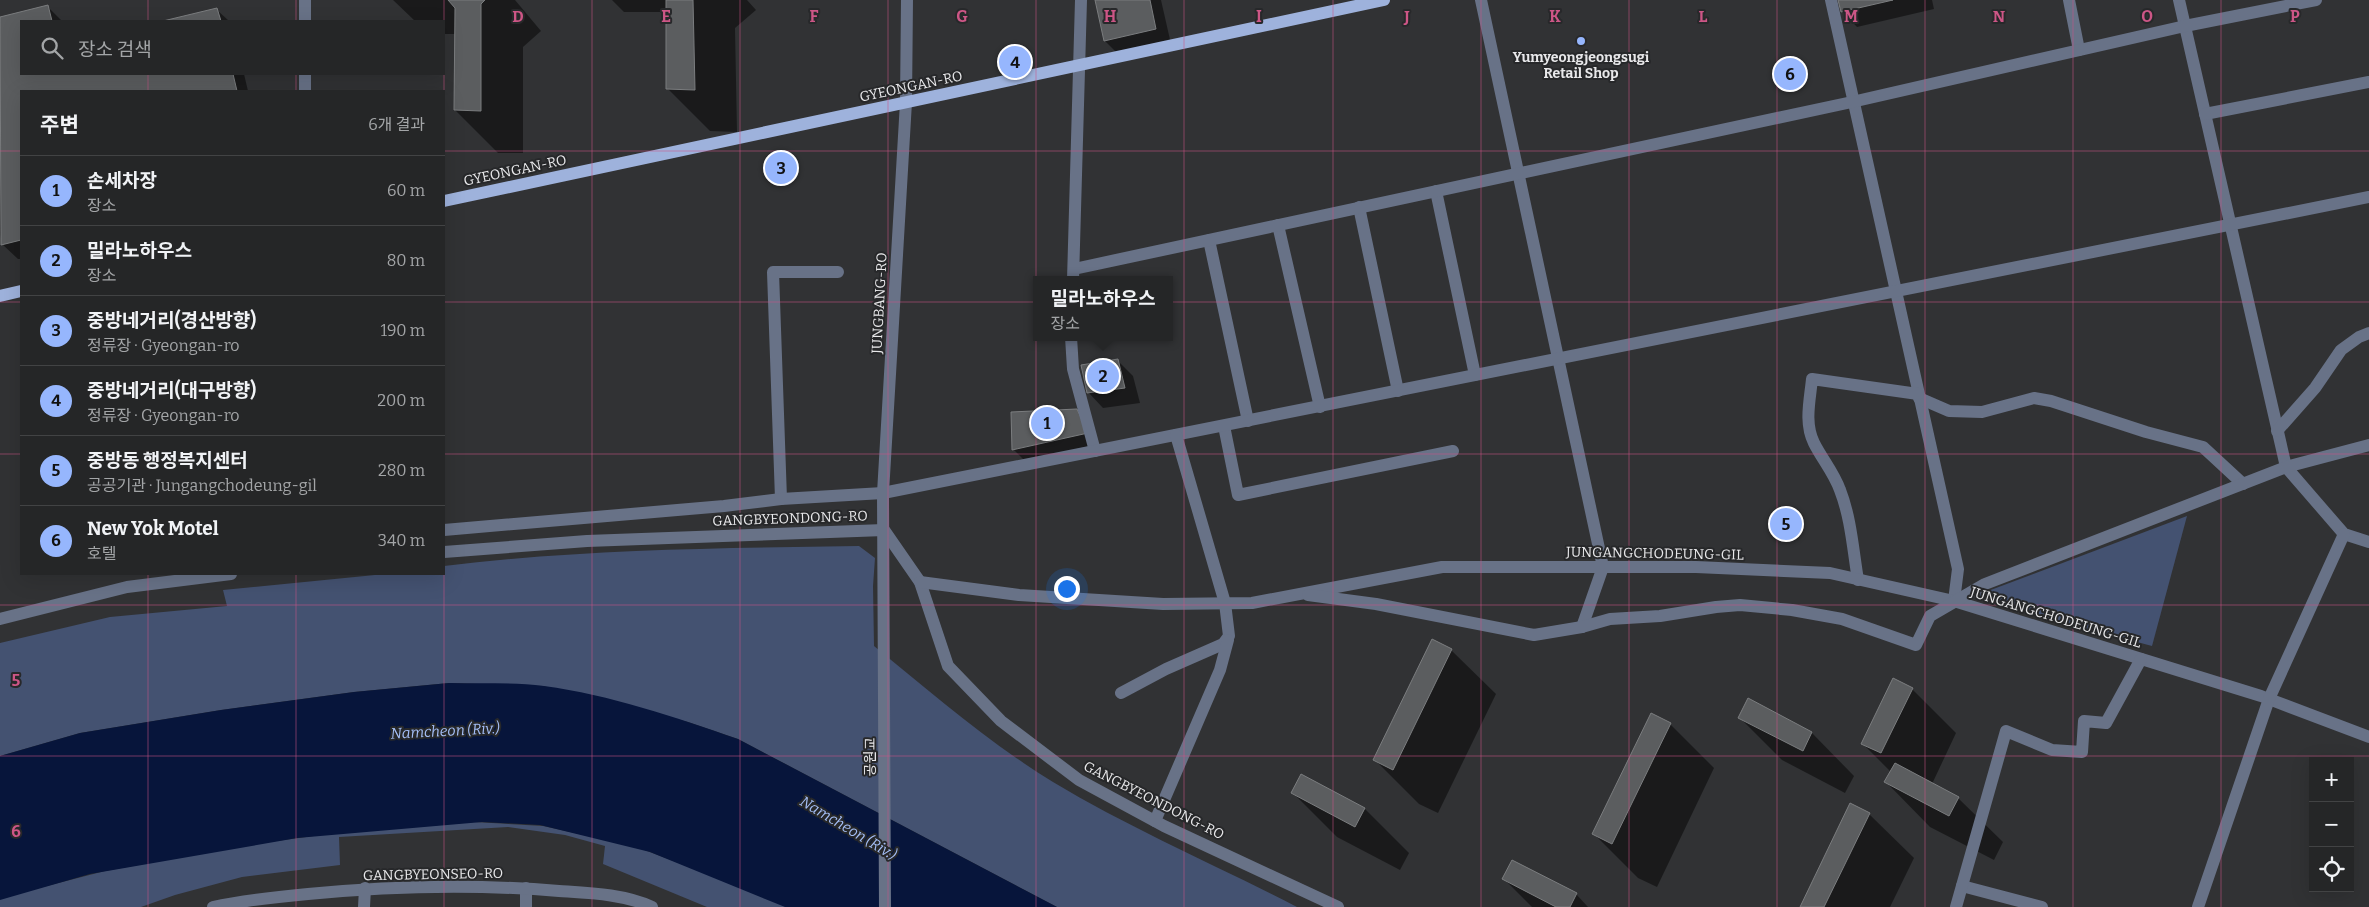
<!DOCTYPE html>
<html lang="ko">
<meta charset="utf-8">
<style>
:root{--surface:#252627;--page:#313233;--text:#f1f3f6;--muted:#a3a5a7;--line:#424344;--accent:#96b6fd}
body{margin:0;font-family:Bitter,"Noto Sans KR",serif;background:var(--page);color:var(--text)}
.controls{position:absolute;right:15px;bottom:15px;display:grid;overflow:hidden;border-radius:0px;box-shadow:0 5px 20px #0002}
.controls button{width:45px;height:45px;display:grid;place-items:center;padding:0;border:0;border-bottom:1px solid var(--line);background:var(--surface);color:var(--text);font:25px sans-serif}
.you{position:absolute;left:1066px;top:588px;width:18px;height:18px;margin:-12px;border:4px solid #fff;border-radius:50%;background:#1a73e8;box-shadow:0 0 0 8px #1a73e833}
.badge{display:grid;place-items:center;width:32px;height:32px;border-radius:50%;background:var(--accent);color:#111;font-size:16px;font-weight:700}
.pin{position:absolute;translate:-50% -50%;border:2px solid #fff;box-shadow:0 1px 5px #0006}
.popup{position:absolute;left:1033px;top:276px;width:140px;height:65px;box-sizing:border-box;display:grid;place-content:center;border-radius:0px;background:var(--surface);filter:drop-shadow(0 1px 4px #0005);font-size:16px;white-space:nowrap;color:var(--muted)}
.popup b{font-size:19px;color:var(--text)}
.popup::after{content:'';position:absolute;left:50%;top:100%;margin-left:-10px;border:10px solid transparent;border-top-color:var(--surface)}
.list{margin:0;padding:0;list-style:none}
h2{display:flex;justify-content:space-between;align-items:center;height:65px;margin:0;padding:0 20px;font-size:21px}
h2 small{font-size:16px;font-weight:400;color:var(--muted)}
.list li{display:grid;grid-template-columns:32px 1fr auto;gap:15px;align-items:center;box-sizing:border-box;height:70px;padding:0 20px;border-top:1px solid var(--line)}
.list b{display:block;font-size:19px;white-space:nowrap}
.list p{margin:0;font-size:16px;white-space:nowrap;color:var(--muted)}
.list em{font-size:16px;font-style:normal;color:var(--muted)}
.icon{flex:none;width:28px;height:28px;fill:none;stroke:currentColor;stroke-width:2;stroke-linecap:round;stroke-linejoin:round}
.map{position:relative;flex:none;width:2369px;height:907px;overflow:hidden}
.search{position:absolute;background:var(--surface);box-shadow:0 5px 20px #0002;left:20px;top:20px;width:425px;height:55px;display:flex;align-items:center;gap:12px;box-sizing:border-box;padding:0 18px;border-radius:0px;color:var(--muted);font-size:19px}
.panel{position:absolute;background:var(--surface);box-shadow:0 5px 20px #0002;left:20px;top:90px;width:425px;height:485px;border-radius:0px}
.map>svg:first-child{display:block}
</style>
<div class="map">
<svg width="2369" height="907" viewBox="0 0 2369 907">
<rect width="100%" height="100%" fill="#313234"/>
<g fill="#445271">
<polygon points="2187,516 2152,646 1981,600 1980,594"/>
<path d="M859 546 875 558 873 586 874 646C932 693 989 743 1053 782 1131 829 1216 865 1297 907H1057L738 739 688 722 543 686 449 683 354 692 221 710 80 733 0 756V643L110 617 227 606 223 590 385 574H444V566C581 549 720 548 859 546Z"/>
<polygon points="474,822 543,826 634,846 773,899 787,907 707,907 603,864 605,846 565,835 508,827 339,837 340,865 242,877 175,895 141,907 0,907 0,898 105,871 247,845 321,835"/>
</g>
<path fill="#07153b" d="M449 683C480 684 513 682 544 686 610 695 675 717 738 739L1057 907H785L650 852 540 825 482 822 297 838 90 874 0 900V756L80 733 221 710 354 692Z"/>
<g fill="#0007">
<polygon points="393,0 515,0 541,31 523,47 523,153 498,153 455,110 456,34 444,34 444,21 415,21"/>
<polygon points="612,0 747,0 756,10 735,28 737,132 710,131 668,89 668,12 624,12"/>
<polygon points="1096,0 1161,0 1171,44 1120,56 1105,41"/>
<polygon points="1839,0 1932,0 1934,9 1857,27 1842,11"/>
<polygon points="48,7 62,21 21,21 21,74 244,74 248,91 21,91 21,259 18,259 2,244 0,234 0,18"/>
<polygon points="217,10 229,21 168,21"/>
<polygon points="1117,360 1133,376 1140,403 1103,408 1088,392"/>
<polygon points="1076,410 1098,444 1025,461 1013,449"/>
<polygon points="1451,650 1496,694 1438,813 1419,804 1375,760"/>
<polygon points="1912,689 1956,733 1932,784 1958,798 2003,842 1994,860 1930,827 1886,782 1891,772 1863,744"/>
<polygon points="1749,700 1812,733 1854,776 1845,793 1782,760 1739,717"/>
<polygon points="1670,724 1714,768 1657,887 1638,878 1594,834"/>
<polygon points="1293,793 1365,809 1409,853 1400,870 1337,837"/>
<polygon points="1869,814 1914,858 1890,907 1801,907"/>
<polygon points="1504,879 1576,894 1588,907 1532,907"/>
</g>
<g fill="#5b5d5f" stroke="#7b7d7f">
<polygon points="448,0 485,0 481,4 481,111 454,110 455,8"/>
<polygon points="666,0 693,0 695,90 666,89"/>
<polygon points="1095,0 1150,0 1156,29 1104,41"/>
<polygon points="1838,0 1893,0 1841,12"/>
<polygon points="48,5 52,21 21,21 21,74 233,74 237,91 21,91 21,240 1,245 0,17"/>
<polygon points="217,8 221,21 163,21"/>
<polygon points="1118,359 1125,388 1087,393 1081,365"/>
<polygon points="1077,409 1088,433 1012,450 1011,412"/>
<polygon points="1432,639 1452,649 1393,770 1373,760"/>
<polygon points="1893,678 1913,688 1881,753 1861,744"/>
<polygon points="1748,698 1812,732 1803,751 1738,718"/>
<polygon points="1651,713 1671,723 1612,844 1592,834"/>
<polygon points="1895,763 1959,797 1949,816 1884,782"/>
<polygon points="1301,774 1365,808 1355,827 1291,793"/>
<polygon points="1850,803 1870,813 1824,907 1800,907"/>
<polygon points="1512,860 1577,893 1570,907 1556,907 1502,879"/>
</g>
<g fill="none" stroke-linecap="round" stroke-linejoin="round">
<g stroke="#687287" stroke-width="12">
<polyline points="1481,0 1603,567 1582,627"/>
<polyline points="1831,0 1958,569 1954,601"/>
<polyline points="2069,0 2079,50"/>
<polyline points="2179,0 2286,467 2344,534 2369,542"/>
<polyline points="305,21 305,0"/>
<polyline points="305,91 305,74"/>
<polyline points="2205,114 2369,82"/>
<polyline points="1436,191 1475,375"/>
<polyline points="1359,207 1398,391"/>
<polyline points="1278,225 1320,407"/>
<polyline points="1209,240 1248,421"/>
<polyline points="1074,269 1852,102 2185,26 2316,0"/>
<polyline points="1073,280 1081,0"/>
<polyline points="1071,337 1073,369 1095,451"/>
<polyline points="1919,398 1949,411 1982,412 2034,398 2051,401 2146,432 2203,447 2243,484"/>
<polyline points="1224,426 1238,495 1453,451"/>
<polyline points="2277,431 2315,388 2341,350 2359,337 2369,333"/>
<polyline points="781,499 773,272 838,272"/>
<polyline points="444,530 724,506 781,499 883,493 2369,197"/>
<polyline points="444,552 587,541 884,530 920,582 948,666 1001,721 1079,780 1164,826 1338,907"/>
<path d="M1858 580C1853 550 1851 518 1840 490 1834 473 1822 459 1814 443 1804 423 1810 400 1812 379L1918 394"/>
<polyline points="920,582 1019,595 1163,604 1252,603 1442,567 1696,567 1830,573 1954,601 2261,696 2369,737"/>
<polyline points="1308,595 1376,604 1534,635 1582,627 1610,619 1660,616 1716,607 1740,605 1792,610 1842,619 1916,645 1930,616 1985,584 2286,467 2369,445"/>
<polyline points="0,619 127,587 231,574"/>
<polyline points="1121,693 1166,669 1223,644 1229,636 1225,603 1176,435"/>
<polyline points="1155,821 1220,670 1228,640"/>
<polyline points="1962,886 2042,907"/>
<polyline points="526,888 526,907"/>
<path d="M213 907C244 900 276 897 308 894 391 886 475 884 559 891 589 893 624 894 652 907"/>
<polyline points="364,907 365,888"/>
<polyline points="885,907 883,493 906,102 907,0"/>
<polyline points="1956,907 2006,731 2052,750 2082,752 2084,721 2106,723 2141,659"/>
<polyline points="2198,907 2269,699 2344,534"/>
</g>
<g stroke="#9eb2dc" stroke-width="12">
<polyline points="444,201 1384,0"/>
<polyline points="0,296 21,291"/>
</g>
</g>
<path fill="none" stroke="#cd5686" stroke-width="1" stroke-opacity="0.55" d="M148 0V21M296 0V21M444 0V907M592 0V907M740 0V907M888 0V907M1036 0V907M1184 0V907M1333 0V907M1481 0V907M1629 0V907M1777 0V907M1925 0V907M2073 0V907M2221 0V907M148 74V91M296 74V91M0 151H21M444 151H2369M0 302H21M444 302H2369M0 454H21M444 454H2369M148 574V907M296 574V907M0 605H2369M0 756H2369"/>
<circle fill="#96b6fd" stroke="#27282a" stroke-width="2" cx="1581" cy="41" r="5"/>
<g text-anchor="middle" stroke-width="4" stroke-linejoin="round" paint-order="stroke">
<g font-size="14" font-weight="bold" fill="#e8e8ea" stroke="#27282a">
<text x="1581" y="62">Yumyeongjeongsugi<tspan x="1581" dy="16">Retail Shop</tspan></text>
</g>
<g font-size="14" fill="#e8e8ea" stroke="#27282a">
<text transform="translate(911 86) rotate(-12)" y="5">GYEONGAN-RO</text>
<text transform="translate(515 170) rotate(-12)" y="5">GYEONGAN-RO</text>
<text transform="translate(879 303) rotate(-87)" y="5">JUNGBANG-RO</text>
<text transform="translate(790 518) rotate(-2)" y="5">GANGBYEONDONG-RO</text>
<text transform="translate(1655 553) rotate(1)" y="5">JUNGANGCHODEUNG-GIL</text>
<text transform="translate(2056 617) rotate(17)" y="5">JUNGANGCHODEUNG-GIL</text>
<text transform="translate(870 757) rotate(-90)" y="5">공원교</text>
<text transform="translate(1154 800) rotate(27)" y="5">GANGBYEONDONG-RO</text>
<text transform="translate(433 874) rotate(-1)" y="5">GANGBYEONSEO-RO</text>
</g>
<g font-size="15" font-style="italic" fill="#a5bff7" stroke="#27282a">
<text transform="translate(445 731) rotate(-3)" y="5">Namcheon (Riv.)</text>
<text transform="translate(848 828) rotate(31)" y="5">Namcheon (Riv.)</text>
</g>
</g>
<g font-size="16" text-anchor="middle" font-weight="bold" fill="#cd5686" stroke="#27282a" stroke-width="4" stroke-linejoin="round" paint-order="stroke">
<text x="518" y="22">D</text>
<text x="666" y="22">E</text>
<text x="814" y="22">F</text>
<text x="962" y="22">G</text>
<text x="1110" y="22">H</text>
<text x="1259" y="22">I</text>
<text x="1407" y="22">J</text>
<text x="1555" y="22">K</text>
<text x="1703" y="22">L</text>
<text x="1851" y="22">M</text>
<text x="1999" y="22">N</text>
<text x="2147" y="22">O</text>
<text x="2295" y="22">P</text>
<text x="16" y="686">5</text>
<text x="16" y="837">6</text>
</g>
</svg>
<div class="controls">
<button>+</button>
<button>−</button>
<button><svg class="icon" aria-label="locate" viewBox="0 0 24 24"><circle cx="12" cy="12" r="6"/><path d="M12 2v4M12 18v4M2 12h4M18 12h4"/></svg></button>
</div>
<div class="you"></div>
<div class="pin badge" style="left:1047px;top:423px">1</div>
<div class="pin badge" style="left:1103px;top:376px">2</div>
<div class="popup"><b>밀라노하우스</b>장소</div>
<div class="pin badge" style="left:781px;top:168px">3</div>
<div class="pin badge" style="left:1015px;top:62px">4</div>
<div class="pin badge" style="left:1786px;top:524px">5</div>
<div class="pin badge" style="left:1790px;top:74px">6</div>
<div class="search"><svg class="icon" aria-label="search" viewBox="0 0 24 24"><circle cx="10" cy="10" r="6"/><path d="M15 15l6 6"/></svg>장소 검색</div>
<section class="panel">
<h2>주변<small>6개 결과</small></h2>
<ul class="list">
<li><span class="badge">1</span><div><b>손세차장</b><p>장소</p></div><em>60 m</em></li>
<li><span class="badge">2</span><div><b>밀라노하우스</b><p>장소</p></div><em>80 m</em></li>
<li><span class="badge">3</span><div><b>중방네거리(경산방향)</b><p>정류장 · Gyeongan-ro</p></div><em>190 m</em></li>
<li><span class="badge">4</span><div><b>중방네거리(대구방향)</b><p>정류장 · Gyeongan-ro</p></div><em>200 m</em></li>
<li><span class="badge">5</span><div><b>중방동 행정복지센터</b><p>공공기관 · Jungangchodeung-gil</p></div><em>280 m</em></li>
<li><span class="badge">6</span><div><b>New Yok Motel</b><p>호텔</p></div><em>340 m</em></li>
</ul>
</section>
</div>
